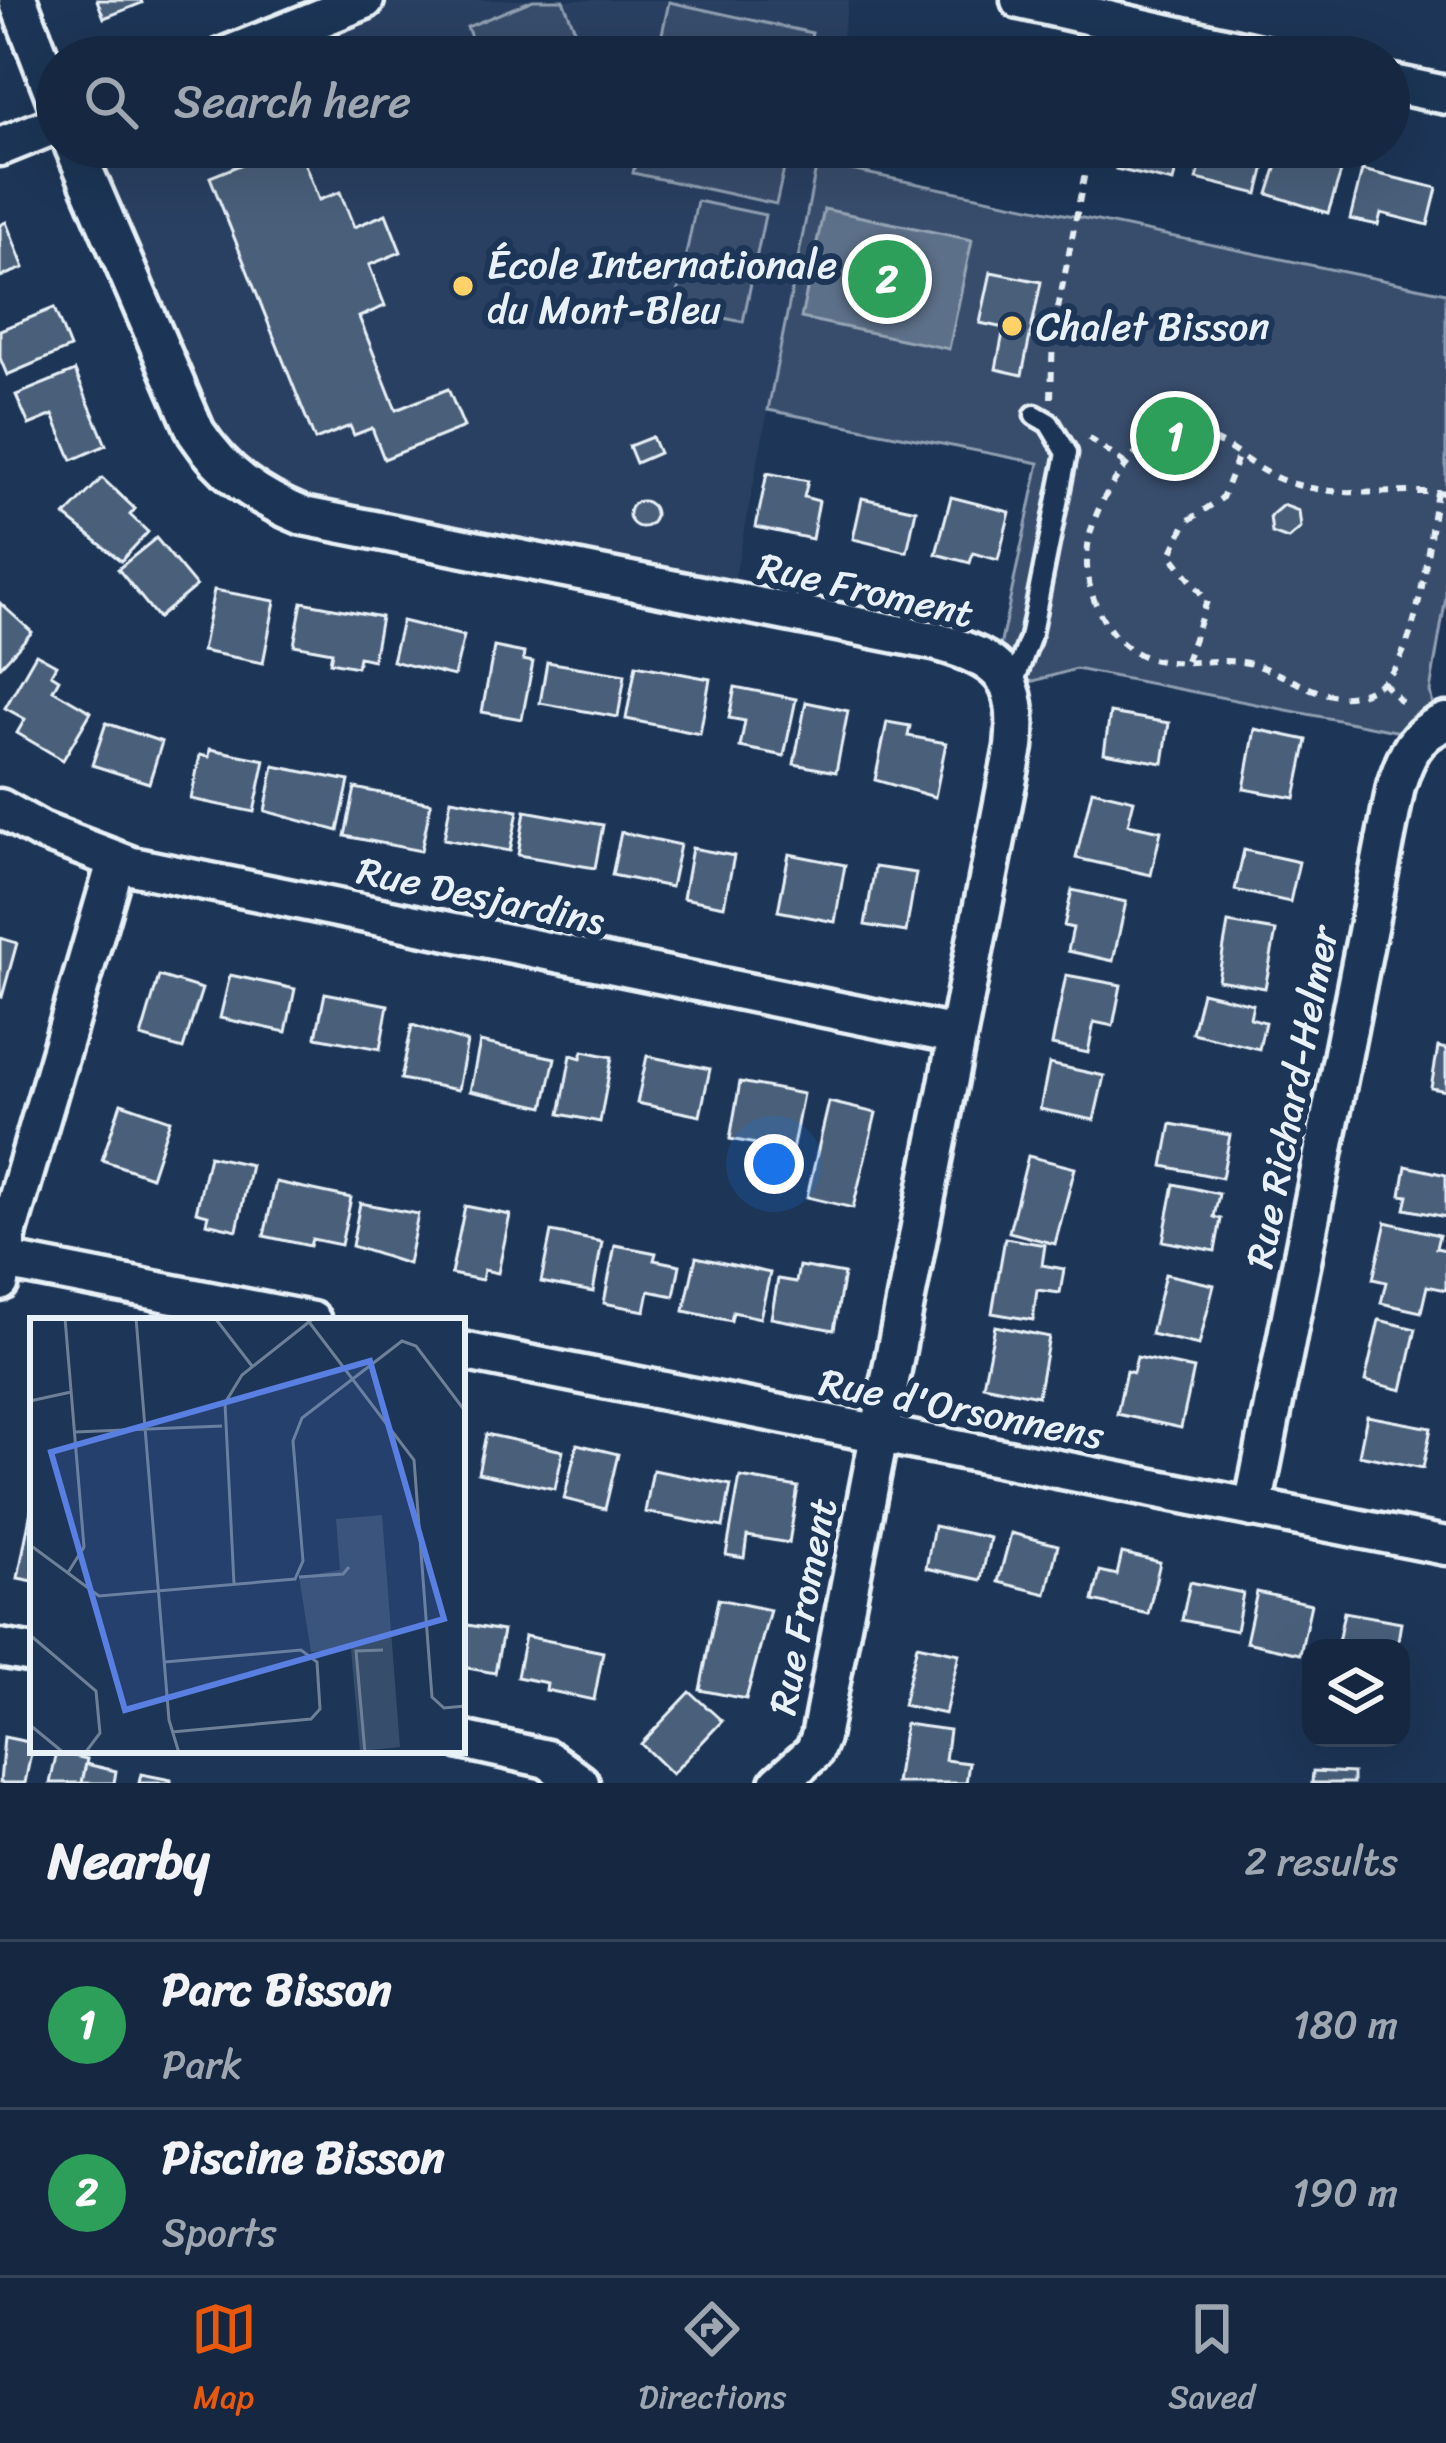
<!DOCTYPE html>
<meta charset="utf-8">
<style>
:root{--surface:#162841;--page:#23344c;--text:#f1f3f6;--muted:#9ea6b1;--line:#35445a;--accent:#ea580c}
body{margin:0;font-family:Sriracha,sans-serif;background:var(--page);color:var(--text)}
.controls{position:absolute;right:36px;bottom:36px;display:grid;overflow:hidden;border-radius:24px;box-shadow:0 12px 48px #0002}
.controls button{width:108px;height:108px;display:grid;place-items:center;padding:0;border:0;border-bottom:3px solid var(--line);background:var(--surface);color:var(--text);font:60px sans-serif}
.you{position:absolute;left:774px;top:1164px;width:42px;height:42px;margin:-30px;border:9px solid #fff;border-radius:50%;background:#1a73e8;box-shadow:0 0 0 18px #1a73e833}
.badge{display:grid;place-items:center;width:78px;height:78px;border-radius:50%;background:var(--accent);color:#fff;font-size:39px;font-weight:700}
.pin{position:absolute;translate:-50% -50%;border:6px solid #fff;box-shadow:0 3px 12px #0006}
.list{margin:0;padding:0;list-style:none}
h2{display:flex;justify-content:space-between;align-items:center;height:156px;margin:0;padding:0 48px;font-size:51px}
h2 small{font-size:39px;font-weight:400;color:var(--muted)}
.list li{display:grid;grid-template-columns:78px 1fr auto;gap:36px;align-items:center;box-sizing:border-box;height:168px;padding:0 48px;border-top:3px solid var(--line)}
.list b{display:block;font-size:45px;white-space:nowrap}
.list p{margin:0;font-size:39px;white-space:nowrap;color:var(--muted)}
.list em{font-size:39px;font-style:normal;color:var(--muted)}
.icon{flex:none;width:66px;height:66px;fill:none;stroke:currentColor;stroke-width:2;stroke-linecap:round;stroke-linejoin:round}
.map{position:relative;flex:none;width:1446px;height:1783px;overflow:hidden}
.search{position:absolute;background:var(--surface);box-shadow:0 12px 48px #0002;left:36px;right:36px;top:36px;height:132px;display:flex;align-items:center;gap:30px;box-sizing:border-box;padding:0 42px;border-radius:66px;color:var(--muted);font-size:45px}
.sheet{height:492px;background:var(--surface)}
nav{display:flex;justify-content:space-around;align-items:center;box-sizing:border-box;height:168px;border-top:3px solid var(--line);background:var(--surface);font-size:33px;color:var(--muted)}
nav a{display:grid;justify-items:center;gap:6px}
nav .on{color:var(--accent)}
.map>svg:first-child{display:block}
</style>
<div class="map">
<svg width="1446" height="1783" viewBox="0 0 1446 1783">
<rect width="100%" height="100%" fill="#1d3557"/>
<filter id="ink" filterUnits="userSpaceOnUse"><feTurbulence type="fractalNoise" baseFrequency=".00833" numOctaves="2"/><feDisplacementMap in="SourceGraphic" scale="24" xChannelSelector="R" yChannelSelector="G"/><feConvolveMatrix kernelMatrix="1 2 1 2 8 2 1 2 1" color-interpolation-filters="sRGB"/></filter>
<g filter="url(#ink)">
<g fill="#2a4162">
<polygon points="365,0 849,0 838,57 223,57"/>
<polygon points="74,147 820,147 730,602 243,485"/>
</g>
<g fill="#374d6c" stroke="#909fb2" stroke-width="3">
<polygon points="533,0 563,0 586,57 479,57 467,27"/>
<polygon points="669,2 812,33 807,57 657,57"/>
<polygon points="639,147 789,147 776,204 633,173"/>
<polygon points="817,163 1446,293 1446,597 1430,691 1437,725 1420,736 1076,669 1012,687 996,666 1039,463 768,410"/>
<polygon points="697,201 765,215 743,322 675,308"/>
</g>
<polygon fill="#5d7089" stroke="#95a4b5" stroke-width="3" points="824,209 972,240 949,349 801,318"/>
<g fill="#495e7a" stroke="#e8f1f8" stroke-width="3">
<polygon points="97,0 141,0 142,3 104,18"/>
<polygon points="285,147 298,147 319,200 340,192 354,227 386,214 401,252 369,265 385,306 359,317 396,410 448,389 464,427 384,459 372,428 354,435 350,426 315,440 210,177"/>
<polygon points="1121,147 1181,147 1173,182 1116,169"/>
<polygon points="1205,147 1267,158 1258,194 1197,179"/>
<polygon points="1281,153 1341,172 1328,213 1268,194"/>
<polygon points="1362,170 1437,188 1428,225 1381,213 1378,225 1350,219"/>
<polygon points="6,222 24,268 0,277 0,225"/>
<polygon points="991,272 1041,282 1022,375 996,369 1004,328 980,323"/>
<polygon points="54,308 70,348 7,375 0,358 0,330"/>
<polygon points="75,371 106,445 72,460 53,415 29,425 16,395"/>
<polygon points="652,437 659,453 636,463 629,446"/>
<polygon points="767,473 808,481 804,497 819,501 812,539 756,527"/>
<polygon points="102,478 135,509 130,515 148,532 121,561 65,516"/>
<polygon points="951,497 1010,512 998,560 973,553 970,563 936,554"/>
<polygon points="862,498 916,510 907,552 853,539"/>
<circle cx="642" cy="514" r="13"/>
<polygon points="1283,505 1299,511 1301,528 1288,539 1272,533 1270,516"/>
<polygon points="156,538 196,586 158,618 118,569"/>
<polygon points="214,590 275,601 263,663 202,651"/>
<polygon points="302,602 381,617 373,660 359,657 357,667 330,662 332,652 294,645"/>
<polygon points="0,603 32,632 0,667"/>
<polygon points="402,621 464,636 454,676 392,661"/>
<polygon points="494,647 524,653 523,660 533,662 522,719 482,712"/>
<polygon points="36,654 56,665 51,674 59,679 53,690 91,712 63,760 17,733 25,719 5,708"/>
<polygon points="547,662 625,675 618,717 540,703"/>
<polygon points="636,665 710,679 700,734 626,719"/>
<polygon points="735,687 796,699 784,756 740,747 745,721 729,718"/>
<polygon points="806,702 848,711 836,772 794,764"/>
<polygon points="1110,713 1169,723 1163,763 1104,753"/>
<polygon points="887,722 910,726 908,736 946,743 935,797 875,780"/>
<polygon points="106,723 162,742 149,783 92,765"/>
<polygon points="1255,729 1307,740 1295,798 1244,789"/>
<polygon points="210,749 265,760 254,812 191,799 200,755 209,757"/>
<polygon points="274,766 349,781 338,831 265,811"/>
<polygon points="355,788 431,803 421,851 345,836"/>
<polygon points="1092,790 1134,800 1128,824 1161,831 1151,875 1076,858"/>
<polygon points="451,799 518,811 510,851 444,839"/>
<polygon points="525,811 603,825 595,868 518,855"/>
<polygon points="621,832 680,845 671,887 612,875"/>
<polygon points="692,848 734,856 724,906 683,898"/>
<polygon points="1244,850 1299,862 1290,902 1235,890"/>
<polygon points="789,854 845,865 835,922 778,911"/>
<polygon points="875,867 916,873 906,932 865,925"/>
<polygon points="1072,890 1126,902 1113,961 1068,951 1073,928 1064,926"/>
<polygon points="1228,923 1276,931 1265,988 1218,980"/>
<polygon points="0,938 17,943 2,997 0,996"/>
<polygon points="230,975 295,989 286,1032 220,1018"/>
<polygon points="1066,975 1121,985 1113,1026 1094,1022 1088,1053 1052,1045"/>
<polygon points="159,976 202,989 183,1049 141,1037"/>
<polygon points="1202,992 1253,1004 1250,1018 1265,1022 1259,1049 1192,1033"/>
<polygon points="325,993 388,1005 380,1049 316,1037"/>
<polygon points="412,1025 467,1042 458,1090 401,1079"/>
<polygon points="480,1042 555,1058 544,1107 470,1091"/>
<polygon points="1438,1047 1446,1049 1446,1091 1431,1088"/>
<polygon points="583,1051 612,1057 600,1122 560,1114 571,1055 581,1058"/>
<polygon points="647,1056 710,1069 700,1116 637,1103"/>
<polygon points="1049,1064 1104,1076 1094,1120 1040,1109"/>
<polygon points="740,1082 803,1094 792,1151 730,1139"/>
<polygon points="829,1102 876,1113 853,1208 807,1197"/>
<polygon points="121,1103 170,1120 151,1177 102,1160"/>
<polygon points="1171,1124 1230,1135 1222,1178 1163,1166"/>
<polygon points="209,1156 251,1165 237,1230 206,1223 208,1215 196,1212"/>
<polygon points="1028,1156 1075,1168 1055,1244 1009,1232"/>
<polygon points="1406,1166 1446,1175 1446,1217 1405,1209 1408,1196 1401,1195"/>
<polygon points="276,1182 351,1198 341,1245 312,1239 310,1246 264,1236"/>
<polygon points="1174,1184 1219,1194 1214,1217 1221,1219 1215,1251 1163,1241"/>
<polygon points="360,1203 418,1214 408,1264 352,1246"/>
<polygon points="465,1206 510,1215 498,1273 484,1270 482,1280 451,1274"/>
<polygon points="1386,1222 1439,1235 1436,1248 1446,1250 1446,1290 1427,1286 1421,1312 1381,1303 1386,1282 1373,1279"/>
<polygon points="551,1232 602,1242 593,1292 541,1282"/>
<polygon points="1005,1238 1045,1245 1042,1265 1064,1269 1060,1293 1037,1290 1033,1320 992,1313"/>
<polygon points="615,1245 656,1253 654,1260 680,1265 674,1296 649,1291 645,1311 604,1303"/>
<polygon points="696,1257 770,1273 760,1318 733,1312 731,1321 684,1311"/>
<polygon points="799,1266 844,1274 834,1330 771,1318 778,1279 796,1282"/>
<polygon points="1165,1274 1214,1285 1199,1345 1151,1334"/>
<polygon points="1379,1320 1416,1329 1402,1390 1365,1381"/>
<polygon points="995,1326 1049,1337 1038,1396 983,1385"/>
<polygon points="1137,1357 1194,1369 1181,1428 1117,1414 1126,1371 1133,1373"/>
<polygon points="1367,1416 1431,1428 1423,1468 1359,1455"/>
<polygon points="486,1434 563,1451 555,1489 478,1473"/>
<polygon points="577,1444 618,1454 605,1509 564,1499"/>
<polygon points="653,1470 731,1485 723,1527 645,1512"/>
<polygon points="740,1477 798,1487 789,1543 747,1536 744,1558 726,1555"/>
<polygon points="33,1500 33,1581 18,1578"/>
<polygon points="934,1526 990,1538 981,1580 926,1568"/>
<polygon points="1011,1533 1058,1545 1046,1594 998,1582"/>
<polygon points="1122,1553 1160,1562 1148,1614 1093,1601 1100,1571 1117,1575"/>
<polygon points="1190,1582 1243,1593 1236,1631 1182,1620"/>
<polygon points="1257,1592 1311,1604 1300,1654 1246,1642"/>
<polygon points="718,1599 770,1610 746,1699 700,1690"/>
<polygon points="1344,1612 1401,1622 1397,1648 1337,1648"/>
<polygon points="462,1624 503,1631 495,1673 462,1667"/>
<polygon points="525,1636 603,1652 594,1700 546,1690 547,1683 517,1677"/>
<polygon points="917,1645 959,1654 945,1714 903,1705"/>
<polygon points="690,1692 722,1721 672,1774 641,1744"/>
<polygon points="905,1724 949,1730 945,1760 969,1763 966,1783 896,1783"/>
<polygon points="4,1737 33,1743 25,1783 0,1783"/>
<polygon points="57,1752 87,1759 82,1783 50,1783"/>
<polygon points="86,1764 116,1771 114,1783 82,1783"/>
<polygon points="1313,1771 1353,1773 1353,1783 1312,1783"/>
<polygon points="141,1774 171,1780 171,1783 139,1783"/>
</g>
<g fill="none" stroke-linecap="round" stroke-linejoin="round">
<defs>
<polyline id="lane" points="1012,687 1030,638 1067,453 1049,423 1035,415"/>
<g id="street">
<polyline points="18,0 57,102"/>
<polyline points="1020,0 1272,57"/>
<polyline points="223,57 365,0"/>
<polyline points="1389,83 1446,95"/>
<polyline points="0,147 57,124"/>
<path d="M74 147 196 432C224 474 256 497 303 516L938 642C1002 660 1021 679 1014 747L820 1737 814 1752 779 1783"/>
<polyline points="0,808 41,831 132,866 956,1035"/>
<polyline points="0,1260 312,1321"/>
<polyline points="0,1282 8,1231 116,862"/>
<polyline points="462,1351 1446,1546"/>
<path d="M1253 1508 1396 786C1405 757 1415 733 1446 722"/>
<polyline points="0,1648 33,1654"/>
<polyline points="462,1740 547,1759 580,1783"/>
</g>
</defs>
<use href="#lane" stroke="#e8f1f8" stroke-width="27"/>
<use href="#street" stroke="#e8f1f8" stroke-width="45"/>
<g stroke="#e8f1f8" stroke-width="6" stroke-dasharray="9 9" stroke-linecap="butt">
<polyline points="242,147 248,162"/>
<polyline points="1051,398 1053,334 1090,147"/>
<polyline points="1089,438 1124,463"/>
<path d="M1437 492C1428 539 1420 655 1381 683 1336 717 1296 676 1252 664 1216 655 1177 670 1143 656 1122 647 1109 632 1099 611 1066 545 1106 480 1155 434 1232 426 1235 467 1294 484 1339 497 1391 491 1437 492L1446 493"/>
<polyline points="1186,661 1207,601 1171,555 1186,522 1222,498 1240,452"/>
<polyline points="1383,682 1405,706"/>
</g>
<use href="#lane" stroke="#1d3557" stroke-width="18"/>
<use href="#street" stroke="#1d3557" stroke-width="36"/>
</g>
</g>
<g fill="#ffd166" stroke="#1d3557" stroke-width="4.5">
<circle cx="463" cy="286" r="12"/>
<circle cx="1012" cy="326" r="12"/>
</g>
<g text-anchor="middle" stroke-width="12" stroke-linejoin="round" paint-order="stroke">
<g font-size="39" fill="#e8f1f8" stroke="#1d3557" text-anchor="start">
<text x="487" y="278">École Internationale<tspan x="487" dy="45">du Mont-Bleu</tspan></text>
<text x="1036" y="340">Chalet Bisson</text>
</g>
<g font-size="39" fill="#e8f1f8" stroke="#1d3557">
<text transform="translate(866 589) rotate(13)" y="14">Rue Froment</text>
<text transform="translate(481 895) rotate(12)" y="14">Rue Desjardins</text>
<text transform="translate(1291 1097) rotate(-79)" y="14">Rue Richard-Helmer</text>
<text transform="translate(962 1408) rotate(11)" y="14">Rue d'Orsonnens</text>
<text transform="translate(802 1606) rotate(-79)" y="14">Rue Froment</text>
</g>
</g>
<g transform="translate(30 1318)">
<rect width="435" height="435" fill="#1d3557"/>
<path d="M352 197 370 429 330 433 321 331 281 334 269 259 310 252 306 201Z" fill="#374d6c"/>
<path fill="none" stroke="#6e8097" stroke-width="3" d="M35 0 54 229 37 256M106 0 139 402 149 435M185 0 222 48M276 0 384 142 402 379 414 390 435 388M0 83 41 74M45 114 192 108M0 227 69 278 265 261 273 243 263 123 272 100 372 23 386 28 435 93M269 259 313 256 319 249M204 266 195 85 212 57 284 0M0 317 66 373 70 415 55 435M135 344 271 332 287 344 290 391 281 401 142 414M0 407 34 435M335 435 326 333 353 332"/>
<path fill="#5a7fe2" fill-opacity="0.15" stroke="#5a7fe2" stroke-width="6" d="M340 43 414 301 95 392 21 134Z"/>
<rect width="435" height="435" fill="none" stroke="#e8f1f8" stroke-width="6"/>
</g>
</svg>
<div class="controls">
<button><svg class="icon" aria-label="layers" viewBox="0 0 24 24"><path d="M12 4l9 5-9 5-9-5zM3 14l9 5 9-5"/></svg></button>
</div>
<div class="you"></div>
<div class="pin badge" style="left:1175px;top:436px;background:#2e9e5b">1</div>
<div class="pin badge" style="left:887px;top:279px;background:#2e9e5b">2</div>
<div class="search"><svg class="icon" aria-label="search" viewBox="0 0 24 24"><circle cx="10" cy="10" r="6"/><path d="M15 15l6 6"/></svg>Search here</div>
</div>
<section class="sheet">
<h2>Nearby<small>2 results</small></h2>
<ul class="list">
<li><span class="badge" style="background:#2e9e5b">1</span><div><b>Parc Bisson</b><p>Park</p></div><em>180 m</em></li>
<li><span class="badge" style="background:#2e9e5b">2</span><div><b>Piscine Bisson</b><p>Sports</p></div><em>190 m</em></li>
</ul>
</section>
<nav>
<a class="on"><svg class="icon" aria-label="map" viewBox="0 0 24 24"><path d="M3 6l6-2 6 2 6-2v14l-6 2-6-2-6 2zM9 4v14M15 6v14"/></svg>Map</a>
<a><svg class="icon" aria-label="directions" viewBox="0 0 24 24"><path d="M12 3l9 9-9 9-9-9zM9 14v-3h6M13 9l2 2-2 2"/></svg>Directions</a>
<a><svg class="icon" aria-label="saved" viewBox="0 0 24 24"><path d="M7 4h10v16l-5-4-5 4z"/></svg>Saved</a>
</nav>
